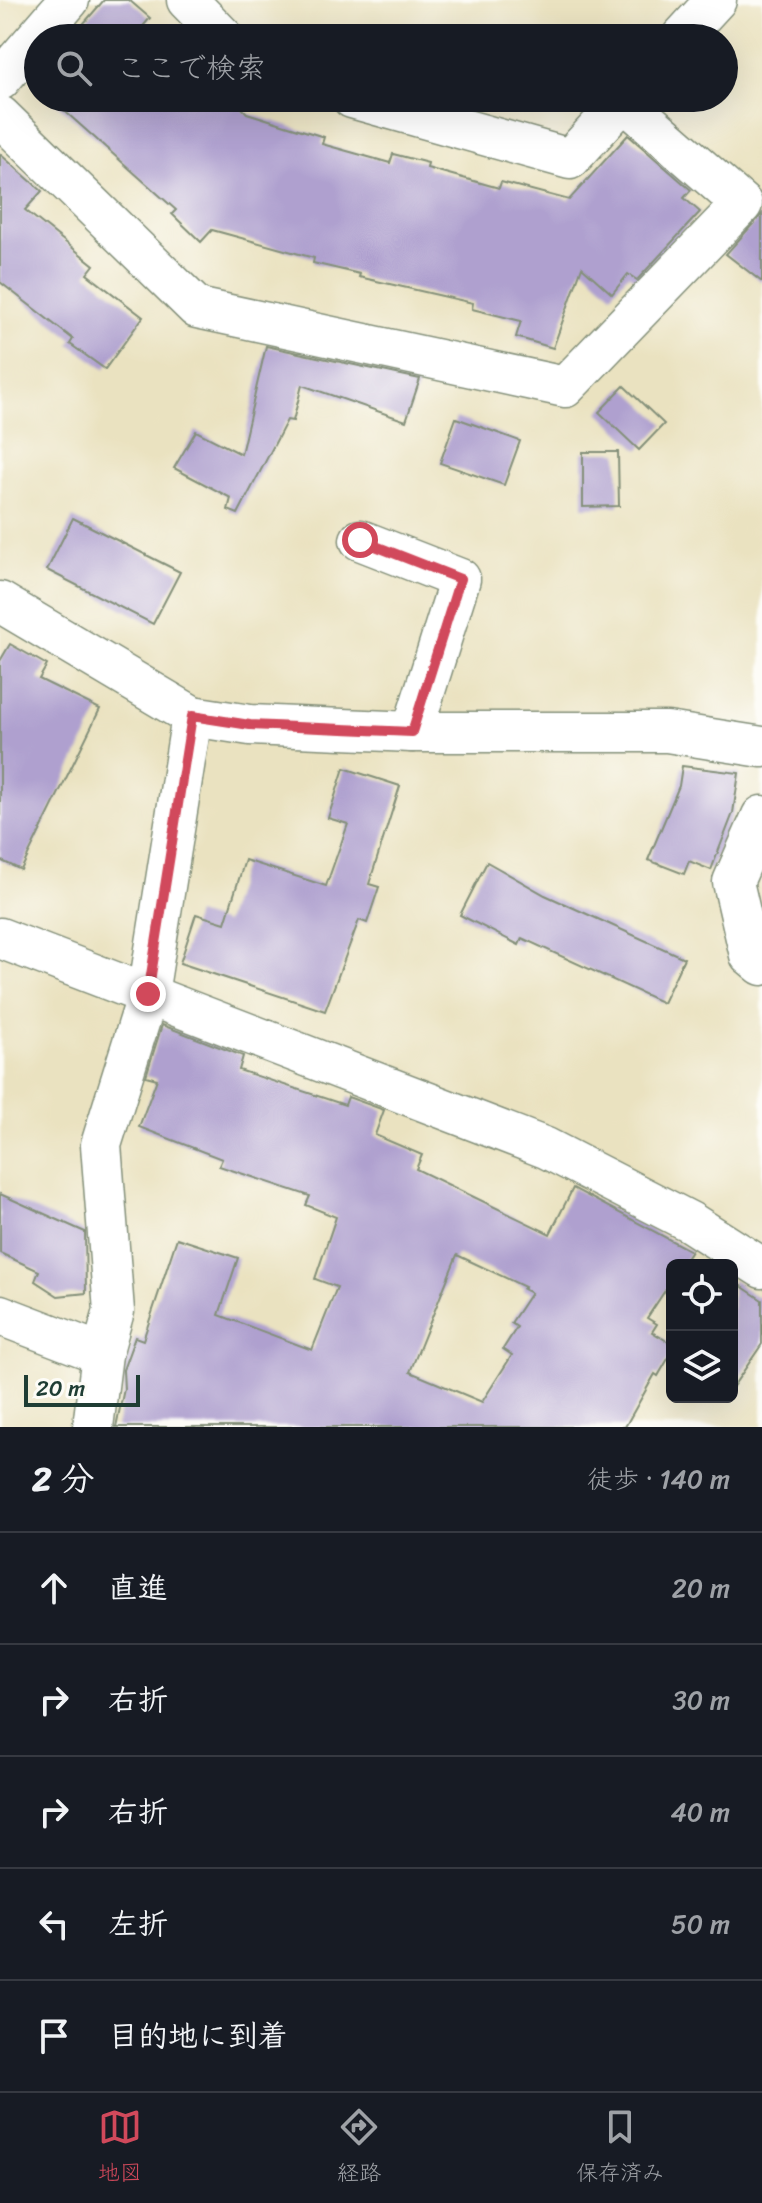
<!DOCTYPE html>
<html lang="ja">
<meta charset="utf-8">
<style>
:root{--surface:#171b24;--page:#242831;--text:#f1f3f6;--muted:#9ea1a6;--line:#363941;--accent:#d1495b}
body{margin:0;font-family:Sriracha,"Klee One",sans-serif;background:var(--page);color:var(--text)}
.controls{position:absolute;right:24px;bottom:24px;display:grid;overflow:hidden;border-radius:12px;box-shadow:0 8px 32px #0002}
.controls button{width:72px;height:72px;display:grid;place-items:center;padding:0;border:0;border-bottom:2px solid var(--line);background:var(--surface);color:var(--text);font:40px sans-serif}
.scale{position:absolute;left:24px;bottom:20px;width:116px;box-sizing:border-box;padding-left:8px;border:4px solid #1f3d34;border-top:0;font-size:22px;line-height:28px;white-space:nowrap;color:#1f3d34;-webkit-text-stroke:6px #fdfcf7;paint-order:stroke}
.stop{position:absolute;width:24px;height:24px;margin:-18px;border:6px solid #d1495b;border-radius:50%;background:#fff}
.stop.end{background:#d1495b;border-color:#fff;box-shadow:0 2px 8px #0008}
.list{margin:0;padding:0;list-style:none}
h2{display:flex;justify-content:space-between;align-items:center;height:104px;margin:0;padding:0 32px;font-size:34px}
h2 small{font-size:26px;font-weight:400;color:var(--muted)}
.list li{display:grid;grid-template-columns:52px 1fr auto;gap:24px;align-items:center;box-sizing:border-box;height:112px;padding:0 32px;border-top:2px solid var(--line)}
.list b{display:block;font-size:30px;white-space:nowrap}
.list em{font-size:26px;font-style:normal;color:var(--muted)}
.icon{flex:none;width:44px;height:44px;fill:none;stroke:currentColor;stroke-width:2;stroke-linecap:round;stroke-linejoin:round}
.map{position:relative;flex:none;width:762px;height:1427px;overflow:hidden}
.search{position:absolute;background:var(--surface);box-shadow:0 8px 32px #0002;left:24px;right:24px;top:24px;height:88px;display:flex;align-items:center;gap:20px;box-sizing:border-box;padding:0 28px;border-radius:44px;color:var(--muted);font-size:30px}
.sheet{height:664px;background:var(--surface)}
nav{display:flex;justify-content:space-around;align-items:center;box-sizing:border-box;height:112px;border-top:2px solid var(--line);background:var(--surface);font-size:22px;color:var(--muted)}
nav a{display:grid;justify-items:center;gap:4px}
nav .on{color:var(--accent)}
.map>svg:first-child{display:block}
</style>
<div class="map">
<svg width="762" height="1427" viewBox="0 0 762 1427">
<rect width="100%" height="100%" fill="#fdfcf7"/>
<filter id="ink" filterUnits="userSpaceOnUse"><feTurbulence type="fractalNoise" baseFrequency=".0125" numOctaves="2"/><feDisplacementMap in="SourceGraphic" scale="16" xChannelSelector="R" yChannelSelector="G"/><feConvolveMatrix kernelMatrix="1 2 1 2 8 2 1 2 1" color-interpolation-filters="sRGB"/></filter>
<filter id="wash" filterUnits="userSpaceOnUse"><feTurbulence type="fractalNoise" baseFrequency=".006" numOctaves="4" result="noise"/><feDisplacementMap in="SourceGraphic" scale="32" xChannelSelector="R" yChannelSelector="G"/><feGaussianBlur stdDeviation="1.8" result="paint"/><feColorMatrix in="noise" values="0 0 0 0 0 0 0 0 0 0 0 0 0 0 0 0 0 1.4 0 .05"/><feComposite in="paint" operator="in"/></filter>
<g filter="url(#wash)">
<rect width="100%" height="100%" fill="#eae2c0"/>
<g id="blocks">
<g fill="#afa0cf" fill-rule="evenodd">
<polygon points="104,0 129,0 150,18 133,38 71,38"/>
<polygon points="50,98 232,98 247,113 324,137 322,144 390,163 393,154 428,163 427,168 499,188 501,182 569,200 628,135 691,190 684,198 700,212 637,280 628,274 612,294 582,267 553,348 516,337 521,321 472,309 473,303 359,277 360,274 313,263 314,258 212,230 201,242 172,214 176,210"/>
<polygon points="0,154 42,191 25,210 94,265 87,274 143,317 105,369 70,344 73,339 0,282"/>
<polygon points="762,214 762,282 726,254"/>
<polygon points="266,346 420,379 406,421 302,385 293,421 287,420 238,514 228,510 231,498 174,468 196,431 241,454"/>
<polygon points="624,386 664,424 639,450 599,412"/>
<polygon points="456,418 520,441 504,485 440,463"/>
<polygon points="583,452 618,452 619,506 583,507"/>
<polygon points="73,518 180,572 153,624 47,570"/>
<polygon points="10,644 47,665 39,679 100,709 21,870 0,860 0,661"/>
<polygon points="682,766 739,773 733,813 711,870 689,861 684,874 648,860 679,786"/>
<polygon points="344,768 400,786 369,884 379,887 367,923 359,920 325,1011 180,963 196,914 225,923 245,860 326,886 348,824 328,818"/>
<polygon points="487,862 545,895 684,958 663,1003 522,938 519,945 460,915"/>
<path d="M162 1025 243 1056 239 1070 345 1105 348 1097 384 1110 375 1135 422 1155 416 1169 550 1234 573 1188 691 1251 682 1265H672V1280L647 1318 657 1324 652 1332 672 1344V1352L658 1376 655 1374 625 1427H116L124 1389 123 1370 135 1337 143 1340 177 1238 238 1258 219 1315 312 1350 337 1287 315 1279 336 1217 306 1205 310 1196 219 1166 222 1159 139 1127 157 1079 146 1076ZM457 1255 525 1287 523 1289 531 1293 511 1323 517 1327 503 1349 512 1355 482 1402 410 1372Z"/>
<polygon points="0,1194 85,1232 86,1293 58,1296 35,1281 39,1271 0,1253"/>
<polygon points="732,1280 762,1300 762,1344 732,1388"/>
</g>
</g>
</g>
<g filter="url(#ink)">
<use href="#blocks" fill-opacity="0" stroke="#84907a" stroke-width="2"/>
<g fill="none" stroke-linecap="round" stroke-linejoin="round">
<defs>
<g id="street">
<polyline points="187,0 224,38"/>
<polyline points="681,38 716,0"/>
<polyline points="0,80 69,0"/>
<polyline points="352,98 570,159 626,98"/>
<polyline points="0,116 197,308 565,387 742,204 624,101"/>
<polyline points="360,540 460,579 412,732"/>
<polyline points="0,602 192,716 250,725 412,732 667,732 762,747"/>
<polyline points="762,816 733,882 750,955 762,965"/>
<polyline points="0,938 546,1148 690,1222 762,1268"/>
<polyline points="0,1315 102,1354"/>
<polyline points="93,1427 102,1354 114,1311 101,1145 148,994 192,716"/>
</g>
</defs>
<use href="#street" stroke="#84907a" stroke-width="43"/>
<use href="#street" stroke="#fff" stroke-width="40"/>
</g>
</g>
<g fill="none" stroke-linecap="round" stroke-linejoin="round" filter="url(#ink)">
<polyline stroke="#d1495b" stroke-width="10" points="148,994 192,716 250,725 412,732 460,579 360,540"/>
</g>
</svg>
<div class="controls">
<button><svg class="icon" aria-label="locate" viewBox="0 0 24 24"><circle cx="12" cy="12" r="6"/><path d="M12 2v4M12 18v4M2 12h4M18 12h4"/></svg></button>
<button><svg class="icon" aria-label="layers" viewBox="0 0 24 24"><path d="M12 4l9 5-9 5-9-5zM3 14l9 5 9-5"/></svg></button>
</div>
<div class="scale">20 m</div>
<div class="stop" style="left:360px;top:540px"></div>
<div class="stop end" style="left:148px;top:994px"></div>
<div class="search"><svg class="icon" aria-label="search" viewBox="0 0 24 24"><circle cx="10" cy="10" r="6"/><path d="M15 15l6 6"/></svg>ここで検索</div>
</div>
<section class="sheet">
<h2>2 分<small>徒歩 · 140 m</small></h2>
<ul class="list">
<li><svg class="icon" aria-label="ahead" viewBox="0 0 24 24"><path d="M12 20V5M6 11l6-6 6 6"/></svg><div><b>直進</b></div><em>20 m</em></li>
<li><svg class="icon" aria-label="right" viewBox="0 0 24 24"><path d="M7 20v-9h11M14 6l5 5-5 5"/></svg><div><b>右折</b></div><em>30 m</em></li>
<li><svg class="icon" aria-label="right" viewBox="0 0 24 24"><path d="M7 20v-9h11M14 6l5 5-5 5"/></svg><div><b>右折</b></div><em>40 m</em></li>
<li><svg class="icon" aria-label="left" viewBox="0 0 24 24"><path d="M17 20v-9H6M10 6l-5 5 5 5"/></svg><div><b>左折</b></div><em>50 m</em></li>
<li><svg class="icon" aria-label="arrive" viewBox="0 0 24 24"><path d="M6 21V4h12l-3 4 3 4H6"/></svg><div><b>目的地に到着</b></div></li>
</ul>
</section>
<nav>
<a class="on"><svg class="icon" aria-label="map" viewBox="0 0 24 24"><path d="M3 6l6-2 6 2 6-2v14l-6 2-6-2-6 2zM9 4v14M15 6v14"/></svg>地図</a>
<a><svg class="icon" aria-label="directions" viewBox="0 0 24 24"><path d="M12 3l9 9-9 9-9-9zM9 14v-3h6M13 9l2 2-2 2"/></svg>経路</a>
<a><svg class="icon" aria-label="saved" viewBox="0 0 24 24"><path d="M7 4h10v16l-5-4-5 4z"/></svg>保存済み</a>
</nav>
